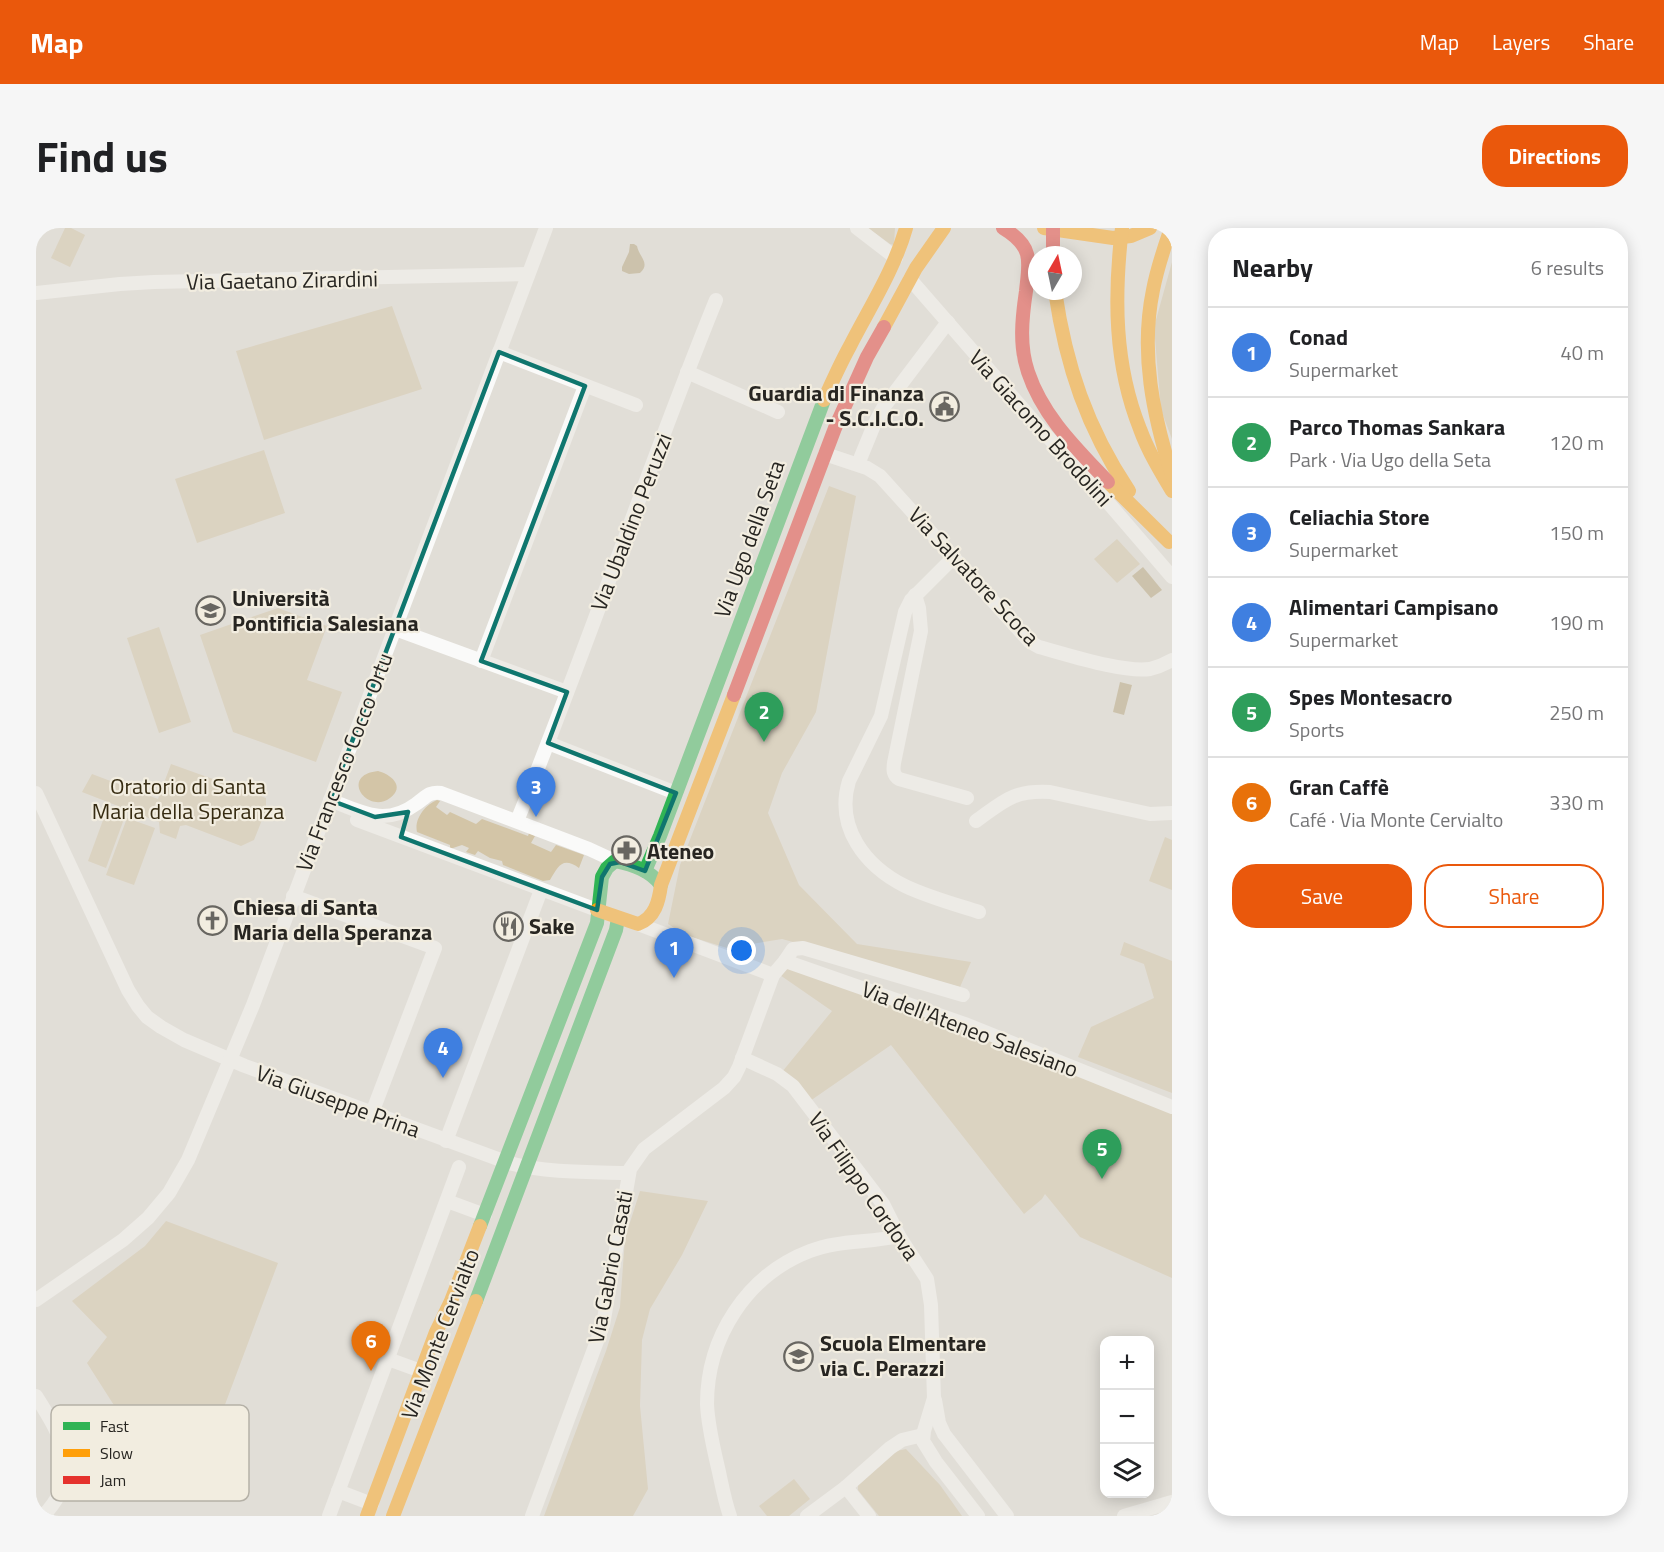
<!DOCTYPE html>
<meta charset="utf-8">
<style>
:root{--surface:#fff;--page:#f6f6f6;--text:#202124;--muted:#757577;--line:#e0e0e0;--accent:#ea580c}
body{margin:0;font-family:"Titillium Web",sans-serif;background:var(--page);color:var(--text)}
.controls{position:absolute;right:18px;bottom:18px;display:grid;overflow:hidden;border-radius:12px;box-shadow:0 3px 15px #0003}
.controls button{width:54px;height:54px;display:grid;place-items:center;padding:0;border:0;border-bottom:2px solid var(--line);background:var(--surface);color:var(--text);font:30px sans-serif}
.compass{position:absolute;left:992px;top:18px;width:54px;height:54px;border-radius:50%;background:var(--surface);box-shadow:0 3px 15px #0003;rotate:9deg}
.you{position:absolute;left:706px;top:723px;width:21px;height:21px;margin:-15px;border:4px solid #fff;border-radius:50%;background:#1a73e8;box-shadow:0 0 0 9px #1a73e833}
.badge{display:grid;place-items:center;width:39px;height:39px;border-radius:50%;background:var(--accent);color:#fff;font-size:20px;font-weight:700}
.pin{position:absolute;translate:-50% -50px;filter:drop-shadow(0 2px 3px #0008)}
.pin::after{content:'';position:absolute;top:32px;width:21px;height:18px;background:inherit;clip-path:polygon(0 0,100% 0,50% 100%)}
.list{margin:0;padding:0;list-style:none}
h2{display:flex;justify-content:space-between;align-items:center;height:78px;margin:0;padding:0 24px;font-size:26px}
h2 small{font-size:20px;font-weight:400;color:var(--muted)}
.list li{display:grid;grid-template-columns:39px 1fr auto;gap:18px;align-items:center;box-sizing:border-box;height:90px;padding:0 24px;border-top:2px solid var(--line)}
.list b{display:block;font-size:22px;white-space:nowrap}
.list p{margin:0;font-size:20px;white-space:nowrap;color:var(--muted)}
.list em{font-size:20px;font-style:normal;color:var(--muted)}
.actions{display:flex;gap:12px;padding:18px 24px}
.actions a{flex:1;padding:14px 0;border:2px solid var(--accent);border-radius:24px;text-align:center;font-size:21px;color:var(--accent)}
.actions .main{background:var(--accent);color:#fff}
.icon{flex:none;width:33px;height:33px;fill:none;stroke:currentColor;stroke-width:2;stroke-linecap:round;stroke-linejoin:round}
.map{position:relative;flex:none;width:1136px;height:1288px;overflow:hidden;border-radius:24px}
header{display:flex;align-items:center;gap:36px;box-sizing:border-box;height:84px;padding:0 30px;background:var(--accent);color:#fff}
header strong{font-size:28px}
nav{display:flex;gap:33px;margin-inline-start:auto;font-size:21px}
.intro{display:flex;align-items:center;justify-content:space-between;box-sizing:border-box;height:144px;padding:0 36px}
h1{margin:0;font-size:42px}
.button{padding:15px 27px;border-radius:24px;background:var(--accent);color:#fff;font-size:21px;font-weight:700}
main{display:flex;gap:36px;padding:0 36px}
aside{flex:1;background:var(--surface);border-radius:24px;box-shadow:0 3px 15px #0003}
.map>svg:first-child{display:block}
</style>
<header>
<strong>Map</strong>
<nav><a>Map</a><a>Layers</a><a>Share</a></nav>
</header>
<div class="intro"><h1>Find us</h1><a class="button">Directions</a></div>
<main>
<div class="map">
<svg width="1136" height="1288" viewBox="0 0 1136 1288">
<rect width="100%" height="100%" fill="#e1ded7"/>
<g fill="#d3c5a7">
<polygon points="29,0 35,0 49,7 34,39 15,30"/>
<polygon points="832,0 859,0 858,17 854,16"/>
<polygon points="1136,34 1136,211 1125,182 1118,99"/>
<polygon points="356,78 386,161 228,212 200,123"/>
<polygon points="228,222 249,285 161,315 139,251"/>
<polygon points="793,258 820,268 780,484 746,545 732,585 763,657 821,716 935,734 924,759 746,711 691,720 649,707 632,696 644,637"/>
<polygon points="1081,311 1104,336 1081,355 1058,331"/>
<polygon points="242,380 291,398 271,452 306,464 280,534 197,504 164,407"/>
<polygon points="123,399 155,494 123,505 91,410"/>
<polygon points="135,536 230,570 230,582 218,612 205,618 150,597 144,598 140,611 124,605 123,594 46,564 56,546 122,571"/>
<path d="M342 543C354 546 370 558 354 570 331 587 303 547 342 543Z"/>
<path d="M401 572 404 573 400 579 411 587 414 584 440 596 446 591 492 608 493 605 499 608 495 615 515 624 520 617 548 627 543 640C526 628 522 639 514 652L507 653 467 637 466 633 454 630 442 623 439 627 430 624 433 620 426 617 414 621V617L381 604C378 591 389 577 401 572Z"/>
<polygon points="70,584 88,591 70,640 52,633"/>
<polygon points="91,590 119,600 98,657 70,647"/>
<polygon points="1129,609 1136,612 1136,662 1113,653"/>
<polygon points="1088,714 1136,733 1136,865 1042,829 1055,799 1118,770 1108,736 1084,727"/>
<polygon points="750,736 918,795 1014,838 1023,839 1136,883 1136,1050 1044,1009 1009,966 1006,971 988,986 855,817 774,873 746,844 796,783 741,745"/>
<polygon points="604,963 672,973 646,1027 614,1081 606,1112 604,1178 612,1261 597,1288 508,1288 570,1123 584,1079 589,1010"/>
<polygon points="130,993 242,1035 169,1230 147,1252 123,1234 81,1182 51,1135 71,1109 36,1073 109,1018"/>
<polygon points="870,1221 904,1257 926,1288 843,1288 822,1262 822,1253 860,1223"/>
<polygon points="758,1251 774,1271 753,1288 731,1288 723,1278"/>
</g>
<g fill="#b2a178">
<path d="M594 16H598L601 18C603 29 615 35 604 45L593 46 586 43V39L593 24Z"/>
<polygon points="1107,339 1126,362 1115,370 1096,348"/>
<polygon points="1084,454 1096,457 1088,487 1077,484"/>
</g>
<g fill="none" stroke-linecap="round" stroke-linejoin="round">
<g stroke="#fafaf9" stroke-width="14">
<polyline points="821,0 860,30"/>
<polyline points="874,51 1008,205 1051,250 1136,349"/>
<polyline points="0,65 84,56 118,54 492,46"/>
<polyline points="463,124 600,177"/>
<polyline points="651,144 742,184"/>
<path d="M789 226 831 240 844 248 994 414 1003 419C1030 426 1087 445 1114 441 1122 439 1129 436 1136 432"/>
<polyline points="822,236 838,197 847,180 912,94"/>
<path d="M918 329 875 372 869 384 845 488 813 553C799 599 829 638 869 658 892 669 918 676 943 684"/>
<path d="M879 367 883 380 885 403 858 535C857 542 857 547 863 551L931 570"/>
<polyline points="359,401 531,464"/>
<polyline points="445,433 549,158"/>
<polyline points="512,515 640,565"/>
<path d="M0 565 92 762 102 778 111 789 125 799 148 812 209 838 473 935C511 945 553 944 592 945"/>
<path d="M294 572C325 584 349 599 380 576 389 570 393 563 405 565L553 621 579 633"/>
<polyline points="321,592 561,682"/>
<path d="M481 593C551 421 610 244 680 72"/>
<path d="M940 593C968 573 977 562 1014 564L1114 586 1136 585"/>
<polyline points="257,668 399,720 336,885"/>
<polyline points="602,696 737,747"/>
<polyline points="749,733 757,721 767,720 927,767"/>
<polyline points="706,830 741,846 757,858 847,976 863,1008 891,1051 895,1077 898,1170 888,1203 887,1213 900,1234 942,1288"/>
<polyline points="410,913 505,662"/>
<polyline points="411,973 449,987"/>
<polyline points="0,1072 87,1012 112,990 133,965 152,932 217,777 510,0"/>
<polyline points="352,1131 385,1143"/>
<path d="M0 1168C26 1209 48 1246 7 1288"/>
<polyline points="899,1172 903,1195 908,1206 971,1288"/>
<polyline points="810,1259 833,1288"/>
<polyline points="302,1263 336,1276"/>
<polyline points="293,1288 423,939"/>
<polyline points="496,1288 567,1097 594,941 608,921 688,860 698,849 703,839 737,747 749,733 929,796 1136,879"/>
<path d="M694 1288C689 1274 686 1258 683 1244 678 1222 672 1199 671 1176 671 1109 711 1047 774 1023 802 1012 833 1015 863 1008"/>
<polyline points="771,1288 810,1259 854,1220 866,1212 887,1207"/>
<polyline points="1088,1288 1136,1274"/>
</g>
<g stroke="#30b455" stroke-width="14">
<polyline points="609,643 624,608 788,172"/>
<path d="M444 998 561 695 566 649 571 640 579 633C597 637 614 642 625 657"/>
<polyline points="440,1073 580,702 582,690"/>
</g>
<g stroke="#ff9f0a" stroke-width="14">
<polyline points="1008,0 1077,10 1095,8 1114,0"/>
<path d="M1086 0C1078 68 1078 136 1104 201 1112 223 1124 243 1136 263"/>
<path d="M1135 0C1128 20 1121 41 1117 62 1104 125 1117 187 1136 247"/>
<path d="M1019 63C1030 138 1051 200 1093 263"/>
<polyline points="848,99 880,40 908,0"/>
<path d="M788 172C796 154 804 136 814 118 834 79 858 42 870 0"/>
<polyline points="1072,254 1133,314"/>
<path d="M561 682 602 696C619 690 623 673 625 657L698 467"/>
<polyline points="331,1288 400,1104 415,1073 444,998"/>
<polyline points="357,1288 440,1073"/>
</g>
<g stroke="#e5322d" stroke-width="14">
<path d="M967 0C977 6 988 15 991 26 994 37 991 52 990 63 986 90 983 118 992 144 1007 189 1041 221 1072 254"/>
<polyline points="1017,0 1017,27"/>
<polyline points="698,467 799,200 831,129 848,99"/>
</g>
</g>
<path d="M0 0H1136V1288H0ZM463 124 549 158 445 433 531 464 512 515 640 565 609 643 584 634 574 636 566 649 561 682 365 609 372 584 339 589 294 572Z" fill="#e1ded7" fill-opacity=".55" fill-rule="evenodd"/>
<path fill="none" stroke="#0f766e" stroke-width="4.5" stroke-linejoin="round" d="M463 124 549 158 445 433 531 464 512 515 640 565 609 643 584 634 574 636 566 649 561 682 365 609 372 584 339 589 294 572Z"/>
<defs>
<symbol id="civic-ring" viewBox="-11 -11 22 22"><circle r="9.5" fill="#f2ede0" stroke="#686661" stroke-width="1.5"/><path d="M-.6-6.5H3V-4.5H.6V-3L4-1V1h2V6H-6V1h2V-1L-.6-3ZM-1.2 2.5V6h2.4V2.5Z" fill="#686661"/></symbol>
<symbol id="university-ring" viewBox="-11 -11 22 22"><circle r="9.5" fill="#f2ede0" stroke="#686661" stroke-width="1.5"/><path d="M0-5L7-2L0 1L-7-2ZM-4 1L0 2.5L4 1V4Q0 6-4 4Z" fill="#686661"/></symbol>
<symbol id="pharmacy-ring" viewBox="-11 -11 22 22"><circle r="9.5" fill="#f2ede0" stroke="#686661" stroke-width="1.5"/><path d="M-2-6h4v4h4v4h-4v4h-4v-4h-4v-4h4Z" fill="#686661"/></symbol>
<symbol id="church-ring" viewBox="-11 -11 22 22"><circle r="9.5" fill="#f2ede0" stroke="#686661" stroke-width="1.5"/><path d="M-1.2-6h2.4v3.5h3.3v2.4h-3.3V6h-2.4V-.1h-3.3v-2.4h3.3Z" fill="#686661"/></symbol>
<symbol id="restaurant-ring" viewBox="-11 -11 22 22"><circle r="9.5" fill="#f2ede0" stroke="#686661" stroke-width="1.5"/><path d="M-5-6h1v4h1v-4h1v4h1v-4h1v5L-1.5 .5V6h-2V.5L-5-1ZM5-6V6H3V1.5H1.5Q1.5-4 5-6Z" fill="#686661"/></symbol>
<symbol id="school-ring" viewBox="-11 -11 22 22"><circle r="9.5" fill="#f2ede0" stroke="#686661" stroke-width="1.5"/><path d="M0-5L7-2L0 1L-7-2ZM-4 1L0 2.5L4 1V4Q0 6-4 4Z" fill="#686661"/></symbol>
</defs>
<g fill-rule="evenodd">
<use href="#civic-ring" x="892" y="162" width="33" height="33"/>
<use href="#university-ring" x="158" y="366" width="33" height="33"/>
<use href="#pharmacy-ring" x="574" y="606" width="33" height="33"/>
<use href="#church-ring" x="160" y="676" width="33" height="33"/>
<use href="#restaurant-ring" x="456" y="682" width="33" height="33"/>
<use href="#school-ring" x="746" y="1112" width="33" height="33"/>
</g>
<g text-anchor="middle" stroke-width="4.5" stroke-linejoin="round" paint-order="stroke">
<g font-size="22" fill="#272521" stroke="#f2ede0">
<text transform="translate(246 52) rotate(-1)" y="8">Via Gaetano Zirardini</text>
<text transform="translate(1005 200) rotate(48)" y="8">Via Giacomo Brodolini</text>
<text transform="translate(595 294) rotate(-69)" y="8">Via Ubaldino Peruzzi</text>
<text transform="translate(713 311) rotate(-70)" y="8">Via Ugo della Seta</text>
<text transform="translate(938 348) rotate(47)" y="8">Via Salvatore Scoca</text>
<text transform="translate(308 534) rotate(-69)" y="8">Via Francesco Cocco Ortu</text>
<text transform="translate(934 801) rotate(21)" y="8">Via dell'Ateneo Salesiano</text>
<text transform="translate(302 873) rotate(20)" y="8">Via Giuseppe Prina</text>
<text transform="translate(828 958) rotate(55)" y="8">Via Filippo Cordova</text>
<text transform="translate(574 1039) rotate(-79)" y="8">Via Gabrio Casati</text>
<text transform="translate(404 1106) rotate(-69)" y="8">Via Monte Cervialto</text>
</g>
<g font-size="22" font-weight="bold" fill="#272521" stroke="#f2ede0" text-anchor="start">
<text x="888" y="173" text-anchor="end">Guardia di Finanza<tspan x="888" dy="25">- S.C.I.C.O.</tspan></text>
<text x="196" y="378">Università<tspan x="196" dy="25">Pontificia Salesiana</tspan></text>
<text x="611" y="631">Ateneo</text>
<text x="197" y="687">Chiesa di Santa<tspan x="197" dy="25">Maria della Speranza</tspan></text>
<text x="493" y="706">Sake</text>
<text x="784" y="1123">Scuola Elmentare<tspan x="784" dy="25">via C. Perazzi</tspan></text>
</g>
<g font-size="22" fill="#362b11" stroke="#f2ede0">
<text x="152" y="566">Oratorio di Santa<tspan x="152" dy="25">Maria della Speranza</tspan></text>
</g>
</g>
<rect x="15" y="1177" width="198" height="96" rx="9" fill="#f2ede0" stroke="#b5b1a7" stroke-width="1.5"/>
<rect x="27" y="1194" width="27" height="8" fill="#30b455"/>
<rect x="27" y="1221" width="27" height="8" fill="#ff9f0a"/>
<rect x="27" y="1248" width="27" height="8" fill="#e5322d"/>
<g font-size="16" fill="#272521">
<text x="64" y="1204">Fast</text>
<text x="64" y="1231">Slow</text>
<text x="64" y="1258">Jam</text>
</g>
</svg>
<div class="controls">
<button>+</button>
<button>−</button>
<button><svg class="icon" aria-label="layers" viewBox="0 0 24 24"><path d="M12 4l9 5-9 5-9-5zM3 14l9 5 9-5"/></svg></button>
</div>
<svg class="compass" viewBox="-18 -18 36 36"><path d="M0-13l5 13h-10z" fill="#e53935"/><path d="M0 13l5-13h-10z" fill="#757577"/></svg>
<div class="you"></div>
<div class="pin badge" style="left:638px;top:750px;background:#3f7fe0">1</div>
<div class="pin badge" style="left:728px;top:514px;background:#2e9e5b">2</div>
<div class="pin badge" style="left:500px;top:589px;background:#3f7fe0">3</div>
<div class="pin badge" style="left:407px;top:850px;background:#3f7fe0">4</div>
<div class="pin badge" style="left:1066px;top:951px;background:#2e9e5b">5</div>
<div class="pin badge" style="left:335px;top:1143px;background:#e8710a">6</div>
</div>
<aside>
<h2>Nearby<small>6 results</small></h2>
<ul class="list">
<li><span class="badge" style="background:#3f7fe0">1</span><div><b>Conad</b><p>Supermarket</p></div><em>40 m</em></li>
<li><span class="badge" style="background:#2e9e5b">2</span><div><b>Parco Thomas Sankara</b><p>Park · Via Ugo della Seta</p></div><em>120 m</em></li>
<li><span class="badge" style="background:#3f7fe0">3</span><div><b>Celiachia Store</b><p>Supermarket</p></div><em>150 m</em></li>
<li><span class="badge" style="background:#3f7fe0">4</span><div><b>Alimentari Campisano</b><p>Supermarket</p></div><em>190 m</em></li>
<li><span class="badge" style="background:#2e9e5b">5</span><div><b>Spes Montesacro</b><p>Sports</p></div><em>250 m</em></li>
<li><span class="badge" style="background:#e8710a">6</span><div><b>Gran Caffè</b><p>Café · Via Monte Cervialto</p></div><em>330 m</em></li>
</ul>
<div class="actions"><a class="main">Save</a><a>Share</a></div>
</aside>
</main>
